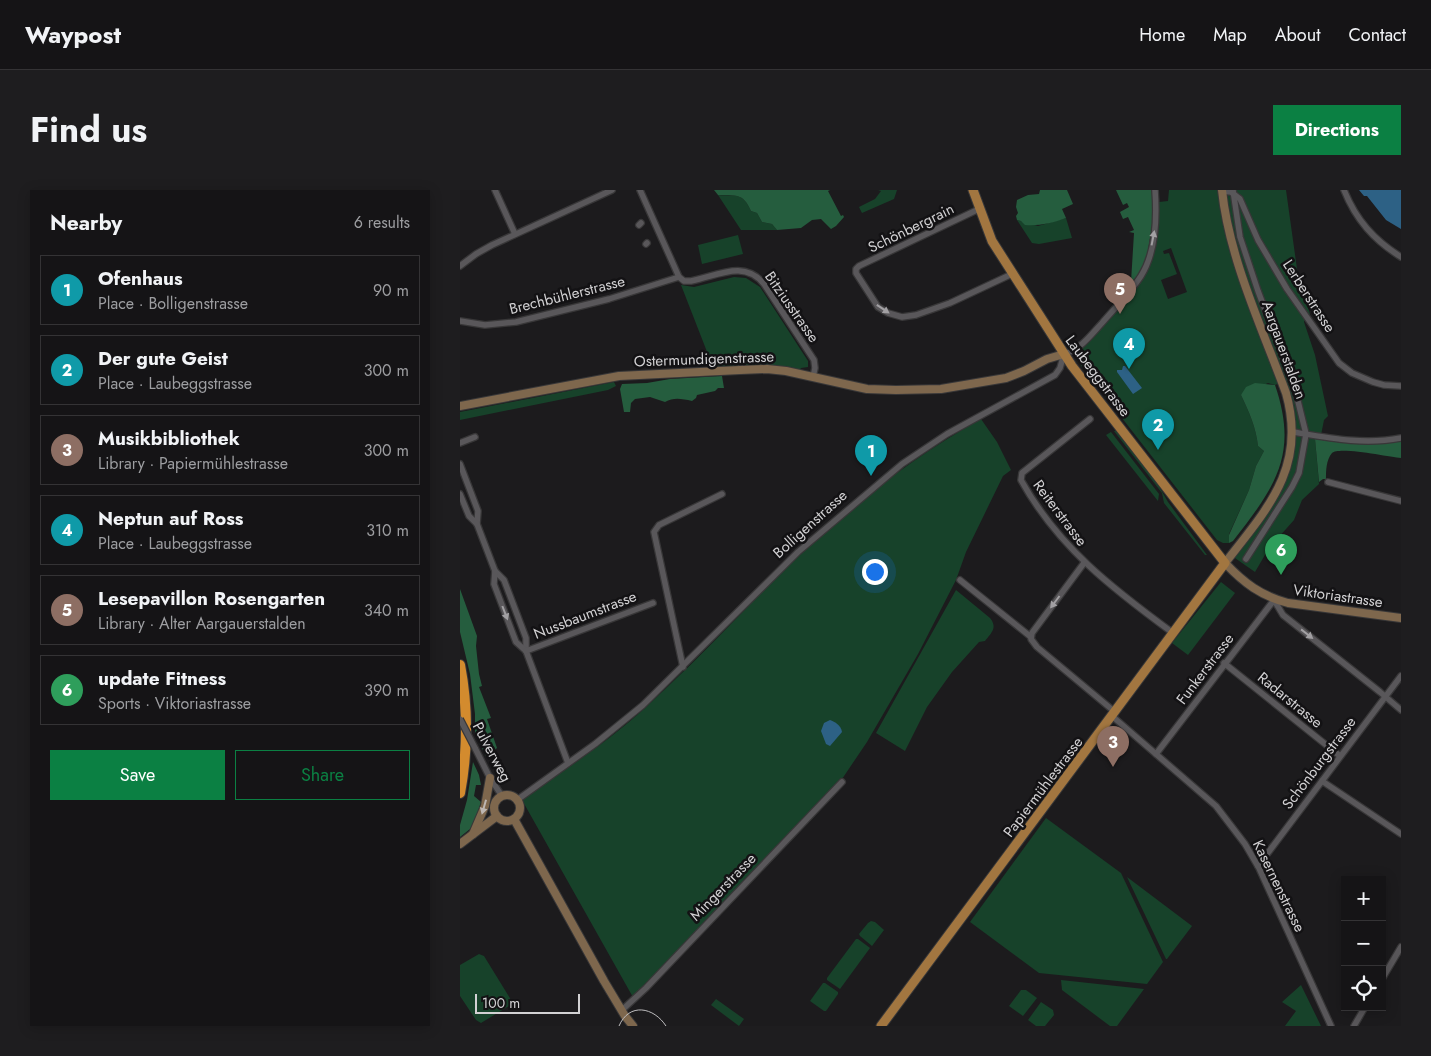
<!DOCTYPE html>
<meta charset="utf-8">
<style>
:root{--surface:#151416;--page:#1e1d1f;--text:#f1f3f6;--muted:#9d9ea1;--line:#343335;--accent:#0b8043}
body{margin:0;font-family:Jost,sans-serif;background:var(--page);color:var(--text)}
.controls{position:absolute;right:15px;bottom:15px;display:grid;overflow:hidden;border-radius:0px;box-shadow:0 2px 12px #0003}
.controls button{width:45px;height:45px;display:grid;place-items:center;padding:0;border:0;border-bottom:1px solid var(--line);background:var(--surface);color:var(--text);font:25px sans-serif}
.scale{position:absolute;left:15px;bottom:12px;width:105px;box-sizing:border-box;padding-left:5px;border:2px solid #d2d1d3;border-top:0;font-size:14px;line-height:18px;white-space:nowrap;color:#d2d1d3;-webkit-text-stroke:4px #131214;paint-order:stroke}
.you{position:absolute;left:414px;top:381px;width:18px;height:18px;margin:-12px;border:4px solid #fff;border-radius:50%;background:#1a73e8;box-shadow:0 0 0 8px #1a73e833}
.badge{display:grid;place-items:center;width:32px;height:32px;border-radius:50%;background:var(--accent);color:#fff;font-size:16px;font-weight:700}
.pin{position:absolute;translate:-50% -41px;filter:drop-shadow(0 1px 2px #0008)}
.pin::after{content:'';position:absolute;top:26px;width:18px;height:15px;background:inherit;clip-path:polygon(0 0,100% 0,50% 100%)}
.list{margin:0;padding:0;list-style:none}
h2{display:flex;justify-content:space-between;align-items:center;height:65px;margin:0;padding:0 20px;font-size:21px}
h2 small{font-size:16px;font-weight:400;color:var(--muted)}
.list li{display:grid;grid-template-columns:32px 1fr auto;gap:15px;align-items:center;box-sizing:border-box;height:70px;margin:0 10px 10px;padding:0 10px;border:1px solid var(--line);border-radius:0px}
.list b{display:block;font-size:19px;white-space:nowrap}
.list p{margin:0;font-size:16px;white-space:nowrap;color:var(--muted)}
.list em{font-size:16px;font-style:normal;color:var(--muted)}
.actions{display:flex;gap:10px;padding:15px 20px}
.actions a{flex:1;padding:11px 0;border:1px solid var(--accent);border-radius:0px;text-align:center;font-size:18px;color:var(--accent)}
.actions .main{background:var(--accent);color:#fff}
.icon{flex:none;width:28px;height:28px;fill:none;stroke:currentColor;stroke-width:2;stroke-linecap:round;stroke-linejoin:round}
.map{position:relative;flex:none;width:941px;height:836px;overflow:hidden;border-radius:0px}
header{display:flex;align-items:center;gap:30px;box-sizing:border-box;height:70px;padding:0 25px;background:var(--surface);border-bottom:1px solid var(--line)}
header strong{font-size:24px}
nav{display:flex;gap:28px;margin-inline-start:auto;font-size:18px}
.intro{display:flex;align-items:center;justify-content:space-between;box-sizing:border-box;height:120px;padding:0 30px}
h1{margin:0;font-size:35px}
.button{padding:12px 22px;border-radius:0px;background:var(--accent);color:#fff;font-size:18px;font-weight:700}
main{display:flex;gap:30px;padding:0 30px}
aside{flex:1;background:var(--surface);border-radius:0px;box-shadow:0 2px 12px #0003}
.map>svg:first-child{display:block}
</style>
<header>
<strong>Waypost</strong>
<nav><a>Home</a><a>Map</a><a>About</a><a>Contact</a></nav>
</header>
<div class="intro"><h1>Find us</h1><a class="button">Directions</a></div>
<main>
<aside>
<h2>Nearby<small>6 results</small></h2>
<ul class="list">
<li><span class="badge" style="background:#0f9aa8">1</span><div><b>Ofenhaus</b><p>Place · Bolligenstrasse</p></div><em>90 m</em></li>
<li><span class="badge" style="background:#0f9aa8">2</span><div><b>Der gute Geist</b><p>Place · Laubeggstrasse</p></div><em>300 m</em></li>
<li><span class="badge" style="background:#8d6e63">3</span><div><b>Musikbibliothek</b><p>Library · Papiermühlestrasse</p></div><em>300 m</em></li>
<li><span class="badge" style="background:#0f9aa8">4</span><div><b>Neptun auf Ross</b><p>Place · Laubeggstrasse</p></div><em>310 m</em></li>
<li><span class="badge" style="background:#8d6e63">5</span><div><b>Lesepavillon Rosengarten</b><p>Library · Alter Aargauerstalden</p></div><em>340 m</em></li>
<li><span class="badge" style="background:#2e9e5b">6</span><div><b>update Fitness</b><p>Sports · Viktoriastrasse</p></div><em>390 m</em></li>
</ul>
<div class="actions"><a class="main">Save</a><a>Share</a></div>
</aside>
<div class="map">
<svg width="941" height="836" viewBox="0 0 941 836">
<rect width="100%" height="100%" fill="#1c1b1d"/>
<g fill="#17422a" fill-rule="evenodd">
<polygon points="418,0 437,0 434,9 402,23 399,17 415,9 421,1"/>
<path d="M709 0H826L838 86 850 124 845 129 844 132 855 165 868 226 864 230 860 250 855 249 859 294 842 310 834 330 809 358 795 382 772 366 807 319 832 258 822 192 815 195 808 193 781 205C789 222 796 237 798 256L804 261 796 276 789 300 769 344V353H763L757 350 616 169 618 167 616 164 679 93 698 33 699 12 708 11ZM711 58 727 102 708 109 701 90 717 84 709 63 704 64 703 61Z"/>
<path d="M258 5C275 6 283 2 291 21L297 23 302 32 312 34 317 40H281Z"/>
<polygon points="606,28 612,48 579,54 572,53 557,30 578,36"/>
<polygon points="278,45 283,64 242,74 238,55"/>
<polygon points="274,87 286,88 300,97 348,171 348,177 341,178 340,180 307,175 252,177 251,172 221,95 234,97"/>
<polygon points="154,192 156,196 148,200 0,230 0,222"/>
<path d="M521 229 537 252 551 280 543 286 506 362 496 390 458 464 407 552 380 592 174 809 62 610C104 580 148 552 186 517 215 490 243 463 270 435 293 412 315 387 339 365 395 313 454 266 521 229Z"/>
<polygon points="654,241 656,241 697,293 708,312 747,365 745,365 704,313 702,303"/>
<polygon points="651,242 699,304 698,311 646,245"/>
<polygon points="761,392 775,403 728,465 712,453"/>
<path d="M496 400 530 428C538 438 531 443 525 451L519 452 492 482 467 517 445 561 416 543Z"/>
<polygon points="586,628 661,683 703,772 687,794 579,783 510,732"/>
<polygon points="667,687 732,736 707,769 706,769"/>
<polygon points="411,731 415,732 424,740 412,756 400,746 399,744 408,733"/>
<polygon points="396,749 398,749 410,758 380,799 367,790 367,788"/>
<polygon points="19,764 24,766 51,810 49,816 21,833 16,830 0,806 0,775"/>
<polygon points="601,790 684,799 657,836 650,836 602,800"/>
<polygon points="363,793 365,793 378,802 378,804 366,821 364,821 350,811"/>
<polygon points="841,795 861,836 825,836 836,821 822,812"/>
<polygon points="561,800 566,800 577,808 563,826 549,816"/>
<polygon points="256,809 284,829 279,836 251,815"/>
<polygon points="581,812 593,820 594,825 585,836 576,836 568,830"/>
</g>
<g fill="#255d3e">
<path d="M254 0H370L368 1 381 26 383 25 384 27 376 36 371 39 361 29 352 30 341 38 317 40 312 34 302 32 297 23 291 21C283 2 275 6 258 5Z"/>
<path d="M580 0H607L613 14 602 19 606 28C593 33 579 36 565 35L561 31 557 30 556 26 558 23 556 17 557 10 568 5 579 4Z"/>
<polygon points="656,0 692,0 693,31 686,71 682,81 665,103 666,92 671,92 674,43 669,42 674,40 668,27 663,29 660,22 669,17 667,13 663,15"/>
<path d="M262 186 264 198H258L255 201 237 205 236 208 232 211C222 209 214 207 205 212L190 207 175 209 171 213 170 222H164L160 199 162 194 187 193 210 189Z"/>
<path d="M795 193 815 195C839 265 815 297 773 351L769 353V345L789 300 796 276 804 261 798 256C796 237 789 222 781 205L786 197Z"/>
<path d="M855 249C884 254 912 255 941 250V268C929 267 879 256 872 263 866 270 866 281 866 289H863L859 292Z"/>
<polygon points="0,399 17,446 16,456 19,484 22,496 19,497 31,528 27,529 37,558 26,566 15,544 15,524 10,484 0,442"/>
<polygon points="13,572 19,585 21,595 16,595 14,606 21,612 18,621 20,623 10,639 0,647 0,635 7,610"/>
</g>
<g fill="#2d6185">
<polygon points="899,0 941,0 941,39 926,30 907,6 904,6"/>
<polygon points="663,176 665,176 682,198 673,204 657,182 657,180 662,180"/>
<path d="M370 530C375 532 381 535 382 542L370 556 366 554 361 541 364 533Z"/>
</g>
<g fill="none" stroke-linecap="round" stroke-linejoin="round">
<defs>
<g id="street">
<polyline points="35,0 55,44"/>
<path d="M180 0 219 87 224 91H231C257 86 284 69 304 94L354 170 355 178 353 187"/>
<polyline points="773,0 780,47 798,101 835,199 846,244 839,283 832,297 786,369"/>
<path d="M884 0C896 30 914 50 941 67"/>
<polyline points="762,1 771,2 780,9 798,50 827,99 879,173 892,183 913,192 924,195 941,196"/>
<polyline points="519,19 399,76 396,79 396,83 418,117 428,123 442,127 456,125 490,113 552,84"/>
<polyline points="179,35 181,33"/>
<polyline points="186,54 187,53"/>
<polyline points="0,76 16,64 32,55 152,0"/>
<polyline points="0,131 25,135 56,132 149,109 219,87"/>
<path d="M630 229 562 283 561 290C598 357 653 399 713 443"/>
<path d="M833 242C869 248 904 255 941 248"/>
<polyline points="0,253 15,247"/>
<polyline points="0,274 18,321 17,334"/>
<polyline points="868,292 941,311"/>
<polyline points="0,304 9,326 17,334 35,381 44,390 66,448 66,461 108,573"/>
<polyline points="624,373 572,443 571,449 577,457 655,522"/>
<polyline points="35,381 34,394 56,452 66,461"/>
<polyline points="500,390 571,447"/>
<polyline points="66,461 193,413"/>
<polyline points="764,473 880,566"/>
<polyline points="223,477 194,342 199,335 262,304"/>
<polyline points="652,526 756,616 785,654 799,678 871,836"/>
<polyline points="15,558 30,588 42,606"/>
<polyline points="696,564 814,410 823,425 920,502 941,520"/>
<polyline points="862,591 941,644"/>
<path d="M57 610 135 554 183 515 338 362 442 274 487 244 595 185 600 178 604 164C621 159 630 146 642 133 655 118 670 103 681 86 696 62 697 27 695 0"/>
<polyline points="798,676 941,486"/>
<polyline points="922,789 941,757"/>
<polyline points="162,820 186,798 382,592"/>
<polyline points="894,836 905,817"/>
</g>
<g id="secondary">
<path d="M762 0C769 68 802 138 826 203 847 277 808 318 765 373 784 393 801 406 828 413L941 428"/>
<polyline points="0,216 159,186 280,180 307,179 326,181 407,199 436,200 481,199 546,188 564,181 587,169 604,164"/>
<circle cx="47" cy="618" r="13"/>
<polyline points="54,629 144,791 165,826 173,836"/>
<polyline points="13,644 25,616 30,588"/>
<polyline points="0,654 37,626"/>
</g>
<polyline id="primary" points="421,836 765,373 612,176 532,51 513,0"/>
<path id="highway" d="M0 475C8 517 8 560 0 603"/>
</defs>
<use href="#street" stroke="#383738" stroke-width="8"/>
<use href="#secondary" stroke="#383738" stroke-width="10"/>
<use href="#primary" stroke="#383738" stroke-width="11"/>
<use href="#highway" stroke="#383738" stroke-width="12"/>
<use href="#street" stroke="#59575a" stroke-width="5.5"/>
<use href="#secondary" stroke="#7e674d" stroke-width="8"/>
<use href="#primary" stroke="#a27640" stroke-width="9"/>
<use href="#highway" stroke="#d38b2e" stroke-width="10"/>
<path stroke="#bebdbf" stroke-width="1" d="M159 836C169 812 194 817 206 836"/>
<defs>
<polyline id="street-bridge" points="0,529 15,558"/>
</defs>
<use href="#street-bridge" stroke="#383738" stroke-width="8" stroke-linecap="butt"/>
<use href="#street-bridge" stroke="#59575a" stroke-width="5.5"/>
</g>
<defs><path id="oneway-solid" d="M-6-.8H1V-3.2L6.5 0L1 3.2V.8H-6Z" transform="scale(1.25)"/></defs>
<g fill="#a2a0a3">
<use href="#oneway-solid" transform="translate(693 48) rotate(-79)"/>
<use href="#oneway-solid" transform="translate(423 119) rotate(34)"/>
<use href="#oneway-solid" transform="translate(595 412) rotate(127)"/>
<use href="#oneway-solid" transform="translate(45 423) rotate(69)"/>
<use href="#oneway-solid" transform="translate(847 444) rotate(38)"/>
</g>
<use fill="#bdb6b2" href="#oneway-solid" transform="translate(24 617) rotate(106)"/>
<g text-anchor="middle" stroke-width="5" stroke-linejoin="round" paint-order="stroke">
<g font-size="15" fill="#d2d1d3" stroke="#131214">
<text transform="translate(451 38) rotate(-26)" y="5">Schönbergrain</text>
<text transform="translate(107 105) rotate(-14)" y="5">Brechbühlerstrasse</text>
<text transform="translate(849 106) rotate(57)" y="5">Lerberstrasse</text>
<text transform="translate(332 117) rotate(55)" y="5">Bitziusstrasse</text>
<text transform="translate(824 160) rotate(70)" y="5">Aargauerstalden</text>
<text transform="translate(244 169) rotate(-2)" y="5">Ostermundigenstrasse</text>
<text transform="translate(638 186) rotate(53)" y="5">Laubeggstrasse</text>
<text transform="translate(600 323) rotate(53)" y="5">Reiterstrasse</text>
<text transform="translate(350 334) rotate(-42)" y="5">Bolligenstrasse</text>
<text transform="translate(878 406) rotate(8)" y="5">Viktoriastrasse</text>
<text transform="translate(125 425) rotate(-21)" y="5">Nussbaumstrasse</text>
<text transform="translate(745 479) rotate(-53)" y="5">Funkerstrasse</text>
<text transform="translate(830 510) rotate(39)" y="5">Radarstrasse</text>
<text transform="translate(32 562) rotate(62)" y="5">Pulverweg</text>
<text transform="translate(859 573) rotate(-53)" y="5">Schönburgstrasse</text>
<text transform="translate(583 597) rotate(-53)" y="5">Papiermühlestrasse</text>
<text transform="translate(819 696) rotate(64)" y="5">Kasernenstrasse</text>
<text transform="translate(263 697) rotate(-46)" y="5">Mingerstrasse</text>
</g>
</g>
</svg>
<div class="controls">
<button>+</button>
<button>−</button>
<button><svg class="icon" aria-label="locate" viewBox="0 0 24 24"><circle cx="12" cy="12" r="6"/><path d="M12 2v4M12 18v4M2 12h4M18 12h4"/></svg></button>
</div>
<div class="scale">100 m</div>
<div class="you"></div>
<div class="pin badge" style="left:411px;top:286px;background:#0f9aa8">1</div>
<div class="pin badge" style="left:698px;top:260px;background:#0f9aa8">2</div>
<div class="pin badge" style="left:653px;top:577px;background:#8d6e63">3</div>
<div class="pin badge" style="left:669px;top:179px;background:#0f9aa8">4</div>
<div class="pin badge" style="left:660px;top:124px;background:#8d6e63">5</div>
<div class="pin badge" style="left:821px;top:385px;background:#2e9e5b">6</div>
</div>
</main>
